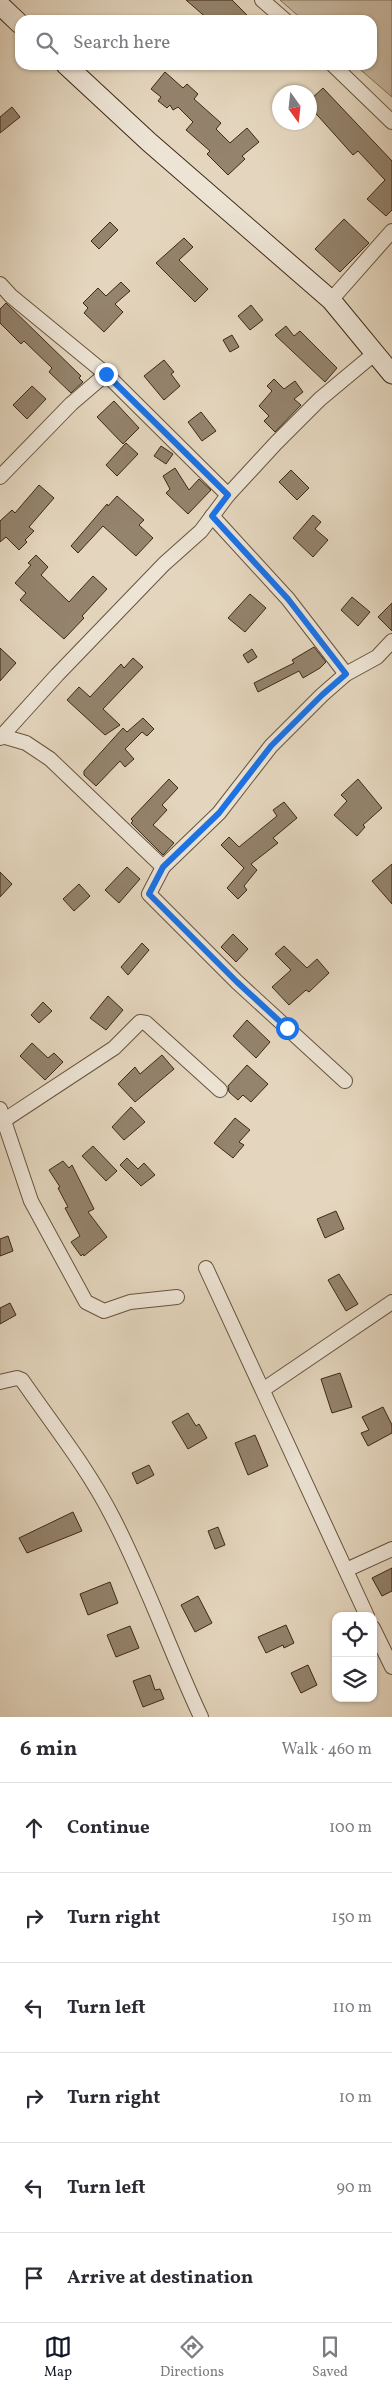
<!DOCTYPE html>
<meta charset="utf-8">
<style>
:root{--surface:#fff;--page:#f2f2f3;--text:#2b2b33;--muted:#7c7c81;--line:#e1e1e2;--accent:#111827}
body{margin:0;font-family:Vollkorn,serif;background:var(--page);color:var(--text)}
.controls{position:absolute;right:15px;bottom:15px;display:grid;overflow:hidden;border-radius:10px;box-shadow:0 1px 4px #0004}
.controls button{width:45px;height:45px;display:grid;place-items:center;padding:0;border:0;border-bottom:1px solid var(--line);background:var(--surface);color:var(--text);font:25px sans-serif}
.compass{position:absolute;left:272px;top:85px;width:45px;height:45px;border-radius:50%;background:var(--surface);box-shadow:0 1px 4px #0004;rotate:165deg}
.stop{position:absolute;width:15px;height:15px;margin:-11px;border:4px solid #1a73e8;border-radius:50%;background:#fff}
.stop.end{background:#1a73e8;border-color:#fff;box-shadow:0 1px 5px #0008}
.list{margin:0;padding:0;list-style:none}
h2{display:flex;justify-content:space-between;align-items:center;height:65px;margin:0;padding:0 20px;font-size:21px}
h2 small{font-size:16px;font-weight:400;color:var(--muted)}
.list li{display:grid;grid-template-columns:32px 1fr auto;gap:15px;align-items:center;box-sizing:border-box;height:90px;padding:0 20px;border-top:1px solid var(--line)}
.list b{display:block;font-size:19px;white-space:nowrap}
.list em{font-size:16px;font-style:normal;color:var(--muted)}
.icon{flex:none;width:28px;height:28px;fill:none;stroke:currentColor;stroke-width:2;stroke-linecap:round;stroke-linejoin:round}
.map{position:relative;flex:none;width:392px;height:1717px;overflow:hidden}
.search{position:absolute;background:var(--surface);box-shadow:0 1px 4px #0004;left:15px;right:15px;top:15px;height:55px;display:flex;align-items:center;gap:12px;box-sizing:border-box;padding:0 18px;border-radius:15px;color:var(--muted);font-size:19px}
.sheet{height:605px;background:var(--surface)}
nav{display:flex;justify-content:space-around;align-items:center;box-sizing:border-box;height:70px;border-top:1px solid var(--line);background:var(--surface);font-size:14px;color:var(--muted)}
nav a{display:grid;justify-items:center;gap:2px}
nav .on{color:var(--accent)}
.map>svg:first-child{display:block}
</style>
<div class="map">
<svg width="392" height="1717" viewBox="0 0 392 1717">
<rect width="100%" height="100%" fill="#e4d6be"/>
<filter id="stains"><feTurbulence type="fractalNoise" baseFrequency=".004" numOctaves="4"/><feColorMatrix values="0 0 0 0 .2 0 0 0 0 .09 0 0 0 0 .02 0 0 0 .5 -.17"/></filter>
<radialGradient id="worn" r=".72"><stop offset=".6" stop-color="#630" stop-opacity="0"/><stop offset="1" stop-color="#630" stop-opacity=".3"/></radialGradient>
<polygon fill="#c8b9a1" stroke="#82715c" points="280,0 392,0 392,97 355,65 372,65 372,20 303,20"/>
<g fill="#94836d" stroke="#3d2916">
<polygon points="186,0 232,0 252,20 209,20"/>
<polygon points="165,72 183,88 187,84 198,94 194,99 221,123 216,129 230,143 247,128 259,142 242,156 245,159 228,175 207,154 210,151 186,130 193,122 178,107 173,110 170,105 167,108 158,101 161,97 151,89"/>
<polygon points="323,88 392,161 392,210 386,216 367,199 385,180 358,151 353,155 310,107 310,100"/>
<polygon points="12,107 20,117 0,133 0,117"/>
<polygon points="344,219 369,243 340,272 315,249"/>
<polygon points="110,222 118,230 99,249 91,241"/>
<polygon points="184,238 193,247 179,260 208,289 195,302 156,263"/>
<polygon points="121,282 130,291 115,304 123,312 104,332 84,313 88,308 83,303 98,288 106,296"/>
<polygon points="6,303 81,376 79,378 83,382 71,393 49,372 52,368 24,341 21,344 0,323 0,309"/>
<polygon points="251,305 263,320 250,330 238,316"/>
<polygon points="286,326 294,336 300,331 337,368 325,382 275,335"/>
<polygon points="232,335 239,347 230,352 223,340"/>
<polygon points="164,360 174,372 171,374 180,386 164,400 144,376"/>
<polygon points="274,379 284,389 295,381 303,392 294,399 301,405 275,432 264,421 269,416 259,406 272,391 267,386"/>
<polygon points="32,386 46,399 27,419 13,405"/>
<polygon points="114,401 139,428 123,444 97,417"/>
<polygon points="201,412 216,431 202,441 188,422"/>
<polygon points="126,443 138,454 117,476 106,465"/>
<polygon points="161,446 173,454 166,464 154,456"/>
<polygon points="175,468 189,490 199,479 211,490 188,514 166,493 170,489 163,476"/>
<polygon points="291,470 309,488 297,500 279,482"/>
<polygon points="39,485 54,498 29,527 34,531 25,540 27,542 19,550 6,537 0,542 0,521 12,510 15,513"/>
<polygon points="117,496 144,520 139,525 153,538 136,556 103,526 78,553 71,546 107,504 108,506"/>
<polygon points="313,515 321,522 315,529 328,540 313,557 293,538"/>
<polygon points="36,555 48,567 41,575 69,602 93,576 107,589 82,616 84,618 64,639 20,600 26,593 15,583 31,565 28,563"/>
<polygon points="250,594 266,608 245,632 228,618"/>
<polygon points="352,597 370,612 358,626 341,610"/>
<polygon points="392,603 392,631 378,617"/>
<polygon points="314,647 326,662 320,668 303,678 299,671 258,692 254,683 294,663 292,660"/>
<polygon points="0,648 16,663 0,681"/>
<polygon points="252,649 257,657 248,663 243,655"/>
<polygon points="133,658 143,667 103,709 120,725 105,735 67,700 79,687 90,697 121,664 124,668"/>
<polygon points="143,718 154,729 147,736 142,732 125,749 134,759 125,767 120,761 96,786 84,775 84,771 123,728 127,732"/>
<polygon points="169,779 178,788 162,805 167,810 153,825 174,843 163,855 131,823 133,821 131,819"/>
<polygon points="358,779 382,808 363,825 365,827 357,836 334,815 347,801 341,795"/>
<polygon points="284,802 297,818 273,838 278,843 251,864 257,870 244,886 247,890 238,899 227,888 244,868 221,845 229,837 239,847 277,816 273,810"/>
<polygon points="392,864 392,904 372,881"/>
<polygon points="127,867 140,879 119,903 105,890"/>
<polygon points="0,872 12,884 0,897"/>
<polygon points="79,884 90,896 74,911 63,899"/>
<polygon points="233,934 248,949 236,962 221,947"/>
<polygon points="142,943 149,950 128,975 121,967"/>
<polygon points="284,946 307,968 317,959 329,973 309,992 306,990 289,1005 272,987 291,970 275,954"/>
<polygon points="108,996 123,1010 106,1030 90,1018"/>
<polygon points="43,1002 52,1011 39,1023 31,1015"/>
<polygon points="247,1020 270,1042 256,1058 233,1036"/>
<polygon points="32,1043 48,1058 54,1053 63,1062 45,1080 20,1056"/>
<polygon points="162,1055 174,1069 135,1102 118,1084 135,1067 140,1074"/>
<polygon points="247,1065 268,1084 251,1102 243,1095 238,1100 229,1092 228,1086"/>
<polygon points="131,1107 145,1122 124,1140 112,1127"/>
<polygon points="235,1118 250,1130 239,1142 244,1145 233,1158 214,1143"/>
<polygon points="93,1146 117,1171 106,1181 82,1156"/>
<polygon points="127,1158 138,1169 144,1163 155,1175 141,1186 120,1165"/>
<polygon points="63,1161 69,1168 72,1165 94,1209 88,1212 107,1237 84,1256 83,1254 81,1256 71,1242 80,1236 65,1208 68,1207 58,1188 60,1187 49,1170"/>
<polygon points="336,1211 344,1229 325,1238 317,1219"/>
<polygon points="8,1236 13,1251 0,1256 0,1239"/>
<polygon points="339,1274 358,1304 346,1311 328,1280"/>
<polygon points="10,1303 16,1315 0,1324 0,1308"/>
<polygon points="340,1373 352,1407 332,1413 321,1379"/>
<polygon points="383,1407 392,1425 392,1433 368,1446 361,1433 369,1430 362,1417"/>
<polygon points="188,1413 196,1426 199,1424 207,1438 188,1449 172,1422"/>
<polygon points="255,1435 268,1466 248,1475 235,1443"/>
<polygon points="149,1465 154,1475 137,1484 132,1473"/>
<polygon points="73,1512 82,1531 27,1553 19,1538"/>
<polygon points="218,1527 225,1545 215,1549 208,1531"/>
<polygon points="392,1568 392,1591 382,1596 372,1578"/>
<polygon points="110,1582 118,1603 88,1615 80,1594"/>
<polygon points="198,1596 212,1623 195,1632 181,1605"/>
<polygon points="286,1625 294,1643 284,1648 283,1645 266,1653 258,1637"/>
<polygon points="130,1626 139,1648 116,1657 107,1635"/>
<polygon points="308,1665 317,1685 301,1693 291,1673"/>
<polygon points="150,1675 155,1690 160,1689 164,1699 143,1707 133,1681"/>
</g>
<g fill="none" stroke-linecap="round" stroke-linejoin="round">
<defs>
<g id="minor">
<polyline points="262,0 285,20"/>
<polyline points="333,65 392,122"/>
<polyline points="0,284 11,296 106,374"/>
<polyline points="331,300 392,231"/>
<polyline points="0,477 71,404 106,374 228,495"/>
<polyline points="212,516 288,599 346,674"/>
<polyline points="2,736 26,743 50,759 163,867"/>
<polyline points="0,738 57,675 164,564 201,531 228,495 276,443 320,399 374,354"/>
<polyline points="345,1081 237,982 149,894 163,867 219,813 271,746 322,695 346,674 377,657 392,641"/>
<polyline points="0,1109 31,1201 86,1302 104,1311 130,1302 177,1297"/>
<polyline points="0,1123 114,1048 140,1022 146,1023 220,1090"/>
<polyline points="206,1268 367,1616"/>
<path d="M0 1382 17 1378 22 1380C53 1425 87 1467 112 1516 146 1581 170 1651 201 1717"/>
<polyline points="264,1389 392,1302"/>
<polyline points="346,1570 392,1549"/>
<polyline points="373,1628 392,1667"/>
</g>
<g id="secondary">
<polyline points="0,5 20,24"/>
<polyline points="66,65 149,142 331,300 392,374"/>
</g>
</defs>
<use href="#minor" stroke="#675440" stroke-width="16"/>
<use href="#secondary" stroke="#3d2916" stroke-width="21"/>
<use href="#minor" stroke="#ede4d5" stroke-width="14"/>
<use href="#secondary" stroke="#ede4d5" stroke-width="19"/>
</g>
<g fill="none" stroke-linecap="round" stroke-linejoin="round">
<polyline stroke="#1a73e8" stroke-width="6" points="106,374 228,495 212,516 288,599 346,674 322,695 271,746 219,813 163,867 149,894 237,982 287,1028"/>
</g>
<rect width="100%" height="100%" filter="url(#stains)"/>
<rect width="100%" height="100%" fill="url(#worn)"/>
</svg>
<div class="controls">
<button><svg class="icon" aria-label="locate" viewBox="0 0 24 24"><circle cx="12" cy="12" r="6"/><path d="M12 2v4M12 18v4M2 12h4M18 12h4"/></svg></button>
<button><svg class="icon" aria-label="layers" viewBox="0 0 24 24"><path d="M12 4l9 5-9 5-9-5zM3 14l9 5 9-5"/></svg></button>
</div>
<svg class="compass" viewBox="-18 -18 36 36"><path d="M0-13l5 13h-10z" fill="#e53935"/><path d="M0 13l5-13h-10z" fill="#7c7c81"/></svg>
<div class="stop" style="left:287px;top:1028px"></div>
<div class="stop end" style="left:106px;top:374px"></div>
<div class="search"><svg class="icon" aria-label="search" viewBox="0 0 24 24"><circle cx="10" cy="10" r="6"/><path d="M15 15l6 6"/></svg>Search here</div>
</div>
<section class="sheet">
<h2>6 min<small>Walk · 460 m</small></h2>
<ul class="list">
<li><svg class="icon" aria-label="ahead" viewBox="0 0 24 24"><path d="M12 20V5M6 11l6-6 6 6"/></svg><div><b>Continue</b></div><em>100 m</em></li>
<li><svg class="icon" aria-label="right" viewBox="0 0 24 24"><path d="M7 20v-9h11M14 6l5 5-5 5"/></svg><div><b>Turn right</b></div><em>150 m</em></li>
<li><svg class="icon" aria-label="left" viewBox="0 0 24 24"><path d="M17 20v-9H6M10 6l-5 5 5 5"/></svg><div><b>Turn left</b></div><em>110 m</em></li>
<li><svg class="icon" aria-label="right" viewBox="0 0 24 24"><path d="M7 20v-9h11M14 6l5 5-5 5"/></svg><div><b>Turn right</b></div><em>10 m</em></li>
<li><svg class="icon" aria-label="left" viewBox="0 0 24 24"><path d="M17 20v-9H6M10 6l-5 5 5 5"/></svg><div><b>Turn left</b></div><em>90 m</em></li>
<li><svg class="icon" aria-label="arrive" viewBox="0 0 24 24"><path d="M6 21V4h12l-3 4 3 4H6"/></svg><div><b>Arrive at destination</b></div></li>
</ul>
</section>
<nav>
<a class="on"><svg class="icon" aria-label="map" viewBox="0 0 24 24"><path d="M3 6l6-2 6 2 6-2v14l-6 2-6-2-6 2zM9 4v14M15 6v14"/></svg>Map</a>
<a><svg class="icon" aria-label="directions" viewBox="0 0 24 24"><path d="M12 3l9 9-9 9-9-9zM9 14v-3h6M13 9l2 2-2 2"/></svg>Directions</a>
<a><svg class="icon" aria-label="saved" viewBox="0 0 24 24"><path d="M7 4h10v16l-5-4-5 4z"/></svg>Saved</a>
</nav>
